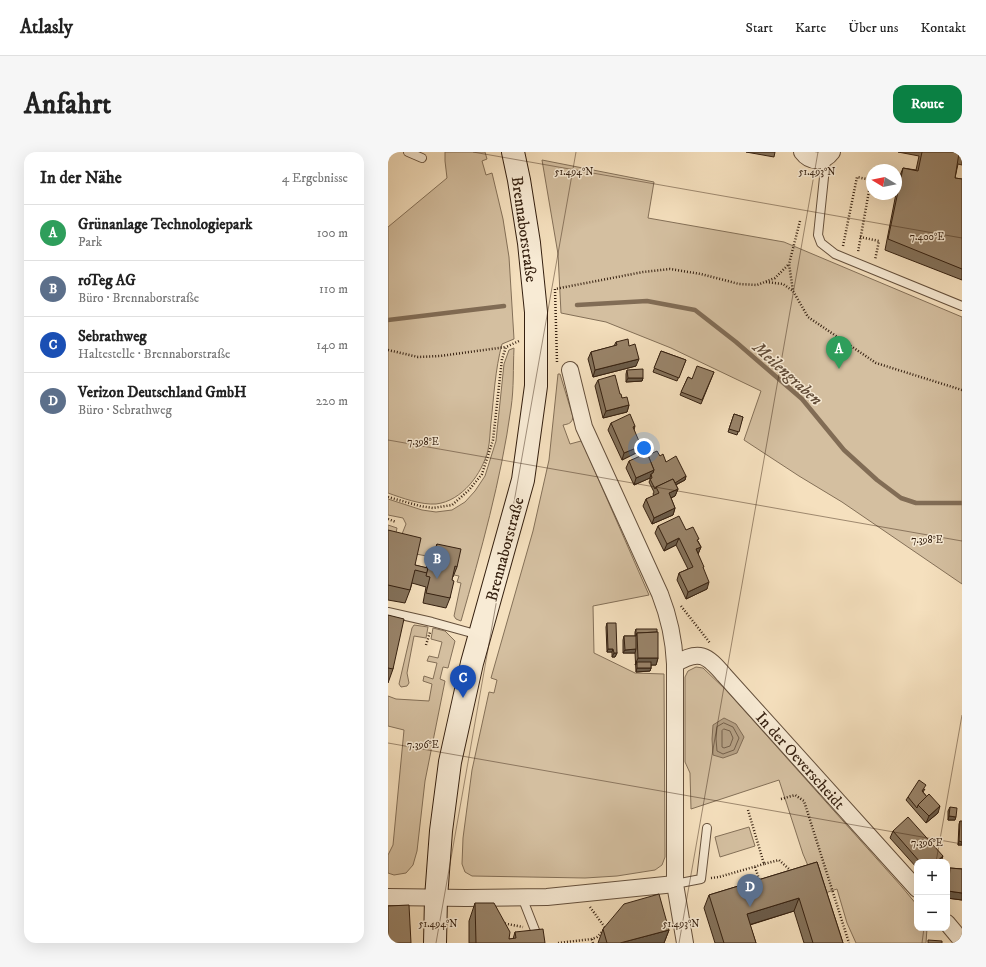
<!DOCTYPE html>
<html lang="de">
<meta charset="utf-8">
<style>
:root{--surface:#fff;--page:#f6f6f6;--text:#222;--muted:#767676;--line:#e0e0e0;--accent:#0b8043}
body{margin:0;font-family:"IM FELL DW Pica",serif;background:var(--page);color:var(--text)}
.controls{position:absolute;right:12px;bottom:12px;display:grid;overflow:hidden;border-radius:8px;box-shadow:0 4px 16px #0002}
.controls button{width:36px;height:36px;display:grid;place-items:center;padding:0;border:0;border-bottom:1px solid var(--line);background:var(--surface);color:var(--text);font:20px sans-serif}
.compass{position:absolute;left:478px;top:12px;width:36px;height:36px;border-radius:50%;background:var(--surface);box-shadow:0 4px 16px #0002;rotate:280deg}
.you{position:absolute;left:256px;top:296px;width:14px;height:14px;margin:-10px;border:3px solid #fff;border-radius:50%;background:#1a73e8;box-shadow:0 0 0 6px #1a73e833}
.badge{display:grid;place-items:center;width:26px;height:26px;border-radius:50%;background:var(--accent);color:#fff;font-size:13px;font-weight:700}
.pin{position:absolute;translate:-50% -33px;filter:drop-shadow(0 1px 2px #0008)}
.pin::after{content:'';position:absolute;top:21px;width:14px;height:12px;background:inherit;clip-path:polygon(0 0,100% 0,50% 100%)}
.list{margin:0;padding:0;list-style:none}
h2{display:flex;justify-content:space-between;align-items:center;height:52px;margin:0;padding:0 16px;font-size:17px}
h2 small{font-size:13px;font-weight:400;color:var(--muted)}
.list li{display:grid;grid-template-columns:26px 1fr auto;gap:12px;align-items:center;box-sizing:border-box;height:56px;padding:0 16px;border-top:1px solid var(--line)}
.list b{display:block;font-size:15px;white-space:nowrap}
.list p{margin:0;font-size:13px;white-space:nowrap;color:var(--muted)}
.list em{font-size:13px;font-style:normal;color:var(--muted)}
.map{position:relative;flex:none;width:574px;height:791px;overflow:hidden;border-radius:12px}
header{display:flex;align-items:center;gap:24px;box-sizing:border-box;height:56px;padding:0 20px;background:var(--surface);border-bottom:1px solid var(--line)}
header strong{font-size:19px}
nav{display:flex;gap:22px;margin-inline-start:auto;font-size:14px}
.intro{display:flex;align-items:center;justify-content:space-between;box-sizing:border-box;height:96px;padding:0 24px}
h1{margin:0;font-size:28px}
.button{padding:10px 18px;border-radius:12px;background:var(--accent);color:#fff;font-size:14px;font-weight:700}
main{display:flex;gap:24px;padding:0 24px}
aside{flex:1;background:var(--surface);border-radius:12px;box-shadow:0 4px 16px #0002}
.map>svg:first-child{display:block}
</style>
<header>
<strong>Atlasly</strong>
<nav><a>Start</a><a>Karte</a><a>Über uns</a><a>Kontakt</a></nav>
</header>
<div class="intro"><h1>Anfahrt</h1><a class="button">Route</a></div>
<main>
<aside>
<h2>In der Nähe<small>4 Ergebnisse</small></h2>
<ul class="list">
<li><span class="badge" style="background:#2e9e5b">A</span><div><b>Grünanlage Technologiepark</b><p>Park</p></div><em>100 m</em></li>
<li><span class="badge" style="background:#5c6f8a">B</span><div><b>roTeg AG</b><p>Büro · Brennaborstraße</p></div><em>110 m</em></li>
<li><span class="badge" style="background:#1a4fb4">C</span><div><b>Sebrathweg</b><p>Haltestelle · Brennaborstraße</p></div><em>140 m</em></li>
<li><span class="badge" style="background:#5c6f8a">D</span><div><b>Verizon Deutschland GmbH</b><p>Büro · Sebrathweg</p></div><em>220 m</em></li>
</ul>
</aside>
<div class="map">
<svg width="574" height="791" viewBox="0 0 574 791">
<rect width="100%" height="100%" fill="#f5e0be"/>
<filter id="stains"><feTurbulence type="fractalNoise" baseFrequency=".005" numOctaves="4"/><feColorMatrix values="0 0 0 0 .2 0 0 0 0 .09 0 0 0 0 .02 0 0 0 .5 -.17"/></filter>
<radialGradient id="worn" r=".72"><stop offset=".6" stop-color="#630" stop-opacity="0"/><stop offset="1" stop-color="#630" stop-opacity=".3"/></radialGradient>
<g fill="#d4bfa0" stroke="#847058">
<path d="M57 0H97L99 7 94 9 98 23 104 21 115 67 121 105 126 187 114 192C107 218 106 244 103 270 102 279 102 289 100 298 94 322 74 349 48 352 33 353 14 346 0 341V75L59 26 57 9Z"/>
<polygon points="154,8 266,30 260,66 396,90 574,165 574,432 454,350 411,324 356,288 373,239 283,196 218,170 173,161 170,102"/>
<path d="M126 196C125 216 126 236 123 256 113 328 93 399 73 469L68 467 66 464 73 431 69 430 71 424 66 423 45 402 44 405 28 402 0 392V373L9 376 8 381 14 382 18 372 15 366 0 363V347L34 358 48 360 64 358 77 350 87 339 97 324 108 289 116 212 121 198Z"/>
<path d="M170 222H172L185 265C184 271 181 272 175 273L182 292 193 289 195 292 261 443 205 454 206 501 247 521 276 522 277 705 274 713 267 718 229 724 197 726 84 724 77 720 74 712 75 686 84 618 101 540 106 541 109 528 103 526 145 379 161 308Z"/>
<polygon points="26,473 40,475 38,486 26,484 19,521 21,531 19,534 13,535 11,532 24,476"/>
<polygon points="45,476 57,479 67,489 60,516 55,515 52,527 57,529 37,629 29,699 25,713 18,721 6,723 0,721 0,703 5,693 16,578 0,574 0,544 8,547 41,549 44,532 35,529 36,524 45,527 49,511 39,509 41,504 50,506 54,490 43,487"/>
<polygon points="308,515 315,516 338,538 514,735 529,753 529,776 539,776 538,791 468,791 459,771 449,737 431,743 424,723 415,702 391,628 303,657 302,621 297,610 297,525 300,519"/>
<polygon points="361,675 367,694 332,705 327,685"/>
</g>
<polygon fill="#b49f83" stroke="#816c55" points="336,566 348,572 356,585 349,601 335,606 325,603 324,587 325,573"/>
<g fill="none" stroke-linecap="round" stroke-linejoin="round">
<g stroke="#74604a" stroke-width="1">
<polygon points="336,571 345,575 351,586 346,598 335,602 329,599 328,587 329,575"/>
<polygon points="336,577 342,579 345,586 342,594 336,596 334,595 334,579"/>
</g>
<g stroke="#816c55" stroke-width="4.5">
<polyline points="189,153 259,149 307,158 348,190 414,247 456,298 489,328 513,346 528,351 574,351"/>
<polyline points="0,168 116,154"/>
</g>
<defs>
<g id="lane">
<polyline points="20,0 34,6"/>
<polyline points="438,6 430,83 433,91 447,102 574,154"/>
<polyline points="0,460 44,470 91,483"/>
<polyline points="287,732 313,727 319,676"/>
<polyline points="134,745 152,791"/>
</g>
<g id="street">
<path d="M414 0C422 11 436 11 444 0"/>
<path d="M182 218 196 275 272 442C281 465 286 487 287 512V732L297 791"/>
<path d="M287 512C311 497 319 503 336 523L529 737"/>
<polyline points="0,745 78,746 159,745 287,732"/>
<polyline points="559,771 574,789"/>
</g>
<polyline id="secondary" points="47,791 48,746 53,679 62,610 84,511 135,328 148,234 148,160 141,91 131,28 125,0"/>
</defs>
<use href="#lane" stroke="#65503c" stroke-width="10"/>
<use href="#street" stroke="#65503c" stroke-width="18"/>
<use href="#secondary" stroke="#352010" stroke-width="24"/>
<g stroke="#352010" stroke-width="2.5" stroke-dasharray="1 2" stroke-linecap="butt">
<polyline points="412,69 401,112 405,139 420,165 488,211 574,238"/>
<polyline points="472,85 491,89 487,108"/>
<polyline points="455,94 469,25 483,28 470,100"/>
<polyline points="378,130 395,132 405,139"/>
<polyline points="0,198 30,205 52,204 118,195"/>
<polyline points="169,210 167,137 255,120 282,117 313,122 351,132 369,133 387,126 401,112"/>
<polyline points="0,345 32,354 45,356 64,353 81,338 94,322 105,288 114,207 118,195 131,189"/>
<polyline points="0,367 8,370"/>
<polyline points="293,454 322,491"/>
<polyline points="38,493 42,480"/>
<polyline points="393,647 407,643 416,649 461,791"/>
<polyline points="360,658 376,712 391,708 401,717"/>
<polyline points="367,715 372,730"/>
<polyline points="323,726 331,725 376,712"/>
<polyline points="202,755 218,777"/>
<polyline points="114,771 135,775"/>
<polyline points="170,791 204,787"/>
<polyline points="205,791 204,787 209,785 216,778"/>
</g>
<use href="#lane" stroke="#f8ebd5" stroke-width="8"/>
<use href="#street" stroke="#f8ebd5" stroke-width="16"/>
<use href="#secondary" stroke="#f8ebd5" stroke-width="22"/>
</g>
<g fill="#84725b" stroke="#352010">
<polygon points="358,0 387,0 386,5"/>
<polygon points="510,0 574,0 574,13 570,12 567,26 574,27 574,128 497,98 511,26 515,16 528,18 531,4"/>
<polygon points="228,190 241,194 248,214 205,225 200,207 203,200 226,194"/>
<polygon points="273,199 298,208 289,229 265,220"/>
<polygon points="239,218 255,226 254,229 238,230 238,222"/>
<polygon points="326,220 313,252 292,243 300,225 304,227"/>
<polygon points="210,228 232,242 234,246 241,253 239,260 215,266 207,234"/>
<polygon points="346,262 355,265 349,283 340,280"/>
<polygon points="223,271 247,274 246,278 250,300 234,308 220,278"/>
<polygon points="260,303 272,304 278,310 298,324 297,328 288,333 290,337 287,344 283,346 287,356 285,363 264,372 255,354 258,347 266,344 265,342 266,340 261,330 262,328 262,326 246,333 238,316 241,309"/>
<polygon points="270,374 298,378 310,389 313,395 310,402 315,417 319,437 298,447 289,428 291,421 300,417 288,393 276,399 267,381"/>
<polygon points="0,378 27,413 38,416 41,408 44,408 45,402 49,392 69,415 65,425 64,425 62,446 58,456 35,451 38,435 24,431 22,438 17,451 0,448"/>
<polygon points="0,463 5,517 0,531"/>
<polygon points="219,471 229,501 227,505 224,505 224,500 219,500 218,475"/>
<polygon points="248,477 270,506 268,513 263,513 263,516 262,519 248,520 247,501 235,501 235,488 236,484 247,484 247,480"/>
<polygon points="537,637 535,640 539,645 550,661 538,671 518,648 520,645"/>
<polygon points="562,655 567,668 560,668 560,659"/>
<polygon points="572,669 574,693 570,693 571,672"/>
<polygon points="505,679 553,710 529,710 529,716 502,686"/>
<polygon points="429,710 455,791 416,791 406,759 362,773 368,791 327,791 316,756 321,743"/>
<polygon points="562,716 574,717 574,748 559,746 559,723"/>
<polygon points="87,751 121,787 125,787 127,780 157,791 81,791 81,769"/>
<polygon points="215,777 281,778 276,791 210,791"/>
</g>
<g fill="#6b5c4a" stroke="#352010">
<polygon points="251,207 248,214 205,225 207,218"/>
<polygon points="240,226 255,226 254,229 238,230"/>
<polygon points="241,253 239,260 215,266 218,259"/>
<polygon points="253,294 250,300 234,308 236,301"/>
<polygon points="266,318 264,325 263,322 262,326 246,333 248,326"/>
<polygon points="298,324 297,328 283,335 284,332"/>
<polygon points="290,337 287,344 278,348 281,341"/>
<polygon points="287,356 285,363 264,372 266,366"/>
<polygon points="291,386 288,393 276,399 279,392"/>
<polygon points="313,395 310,402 308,397"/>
<polygon points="321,430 319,437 298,447 300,440"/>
<polygon points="220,497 225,497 224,500 219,500"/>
<polygon points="248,497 247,501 235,501 237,498"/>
<polygon points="226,501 229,501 227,505 224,505"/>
<polygon points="250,506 270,506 268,513 249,513 249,510 247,513"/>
<polygon points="249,516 263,516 262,519 248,520"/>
<polygon points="552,654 550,661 538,671 541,664"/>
<polygon points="561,664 568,665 567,668 560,668"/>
<polygon points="571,689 574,690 574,693 570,693"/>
<polygon points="555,704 553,710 548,710"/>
<polygon points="560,739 574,741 574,748 559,746 559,742"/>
<polygon points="411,746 406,759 354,775 359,762"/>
<polygon points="281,778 276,791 232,791"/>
</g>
<g fill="#99846a" stroke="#352010">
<polygon points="534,0 574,0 574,2 571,1 567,26 574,27 574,117 500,87 515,16 530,19"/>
<polygon points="240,187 241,194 247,192 251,207 207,218 203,200 229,193 228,190"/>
<polygon points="273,199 298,208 291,226 266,216"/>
<polygon points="309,214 326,220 314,248 293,240 300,225 304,227"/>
<polygon points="255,217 255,226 240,226 239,218"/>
<polygon points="227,223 232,242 233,242 234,246 239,245 241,253 218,259 210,228"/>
<polygon points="242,262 247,274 245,275 253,294 236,301 223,271"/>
<polygon points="346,262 355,265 351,280 341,277"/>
<polygon points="269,299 272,304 275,302 278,310 288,304 298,324 287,331 285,327 268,335 267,337 262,327 264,326 263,322 265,321 266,318 260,303"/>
<polygon points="259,301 266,318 248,326 241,309"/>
<polygon points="285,327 290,337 281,341 287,356 266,366 258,347 271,341 268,335"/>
<polygon points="291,364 298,378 305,375 311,387 309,388 313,395 308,397 316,415 315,415 321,430 300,440 291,421 305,415 291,386 279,392 270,374"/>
<polygon points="0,378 33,386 27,413 40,416 39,421 27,418 22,438 0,433"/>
<polygon points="49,392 73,397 69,415 67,414 64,428 66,429 62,446 38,441 42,425 38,424 40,416 41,408 45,408"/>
<polygon points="0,463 16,467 5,517 0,516"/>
<polygon points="219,471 228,471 229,501 226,501 225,497 220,497"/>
<polygon points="248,477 269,477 269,480 249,481 248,484"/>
<polygon points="270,480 270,506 250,506 249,481"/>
<polygon points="236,484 248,484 248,497 237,498"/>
<rect x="249" y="510" width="14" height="6"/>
<polygon points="531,628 538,633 534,639 539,645 530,653 529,656 520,645"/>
<polygon points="541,642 552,654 541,664 530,653"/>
<polygon points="562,655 569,656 568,665 561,664"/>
<polygon points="520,665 555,704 548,710 532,710 505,679"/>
<polygon points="572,669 574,669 574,690 571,689"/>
<polygon points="429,710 455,791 425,791 411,746 359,762 368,791 336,791 321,743"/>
<polygon points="562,716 574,717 574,741 560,739"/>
<polygon points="271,742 281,778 232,791 219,791 215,777 236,752"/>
<polygon points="87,751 106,751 122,780 121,787 128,786 127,780 155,777 157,791 88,791"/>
<polygon points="21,753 23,791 0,791 0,754"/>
<polygon points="540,788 554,789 554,791 540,791"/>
</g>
<path fill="none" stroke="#352010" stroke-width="1" stroke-opacity="0.45" d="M85 0 574 86M0 288 574 389M0 591 574 692M548 710 574 563M48 791 188 0M291 791 430 0M534 791 536 776"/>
<g text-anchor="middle" stroke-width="3" stroke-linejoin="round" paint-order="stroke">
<g font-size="16" fill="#352010" stroke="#f8ebd5">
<text transform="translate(137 77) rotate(82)" y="6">Brennaborstraße</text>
<text transform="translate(116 397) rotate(-75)" y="6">Brennaborstraße</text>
<text transform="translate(413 608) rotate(48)" y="6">In der Oeverscheidt</text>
</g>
<g font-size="17" font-style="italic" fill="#614c38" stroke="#f8ebd5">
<text transform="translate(400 221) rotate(42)" y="6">Meilengraben</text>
</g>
</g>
<g font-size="10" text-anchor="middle" fill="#352010" stroke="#f8ebd5" stroke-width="3" stroke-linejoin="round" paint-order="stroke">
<text x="186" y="23">51.494°N</text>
<text x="429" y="23">51.493°N</text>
<text x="539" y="88">7.400°E</text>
<text x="35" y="293">7.398°E</text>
<text x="539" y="391">7.398°E</text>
<text x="35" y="596">7.396°E</text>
<text x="539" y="694">7.396°E</text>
<text x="50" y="775">51.494°N</text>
<text x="293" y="775">51.493°N</text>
</g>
<rect width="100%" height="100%" filter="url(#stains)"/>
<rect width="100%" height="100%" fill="url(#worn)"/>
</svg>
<div class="controls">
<button>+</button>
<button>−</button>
</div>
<svg class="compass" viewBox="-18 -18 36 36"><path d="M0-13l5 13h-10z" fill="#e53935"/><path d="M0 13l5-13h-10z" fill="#767676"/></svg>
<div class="you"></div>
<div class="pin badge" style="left:451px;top:217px;background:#2e9e5b">A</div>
<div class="pin badge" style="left:49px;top:427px;background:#5c6f8a">B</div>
<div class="pin badge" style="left:75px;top:546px;background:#1a4fb4">C</div>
<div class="pin badge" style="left:362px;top:755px;background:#5c6f8a">D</div>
</div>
</main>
